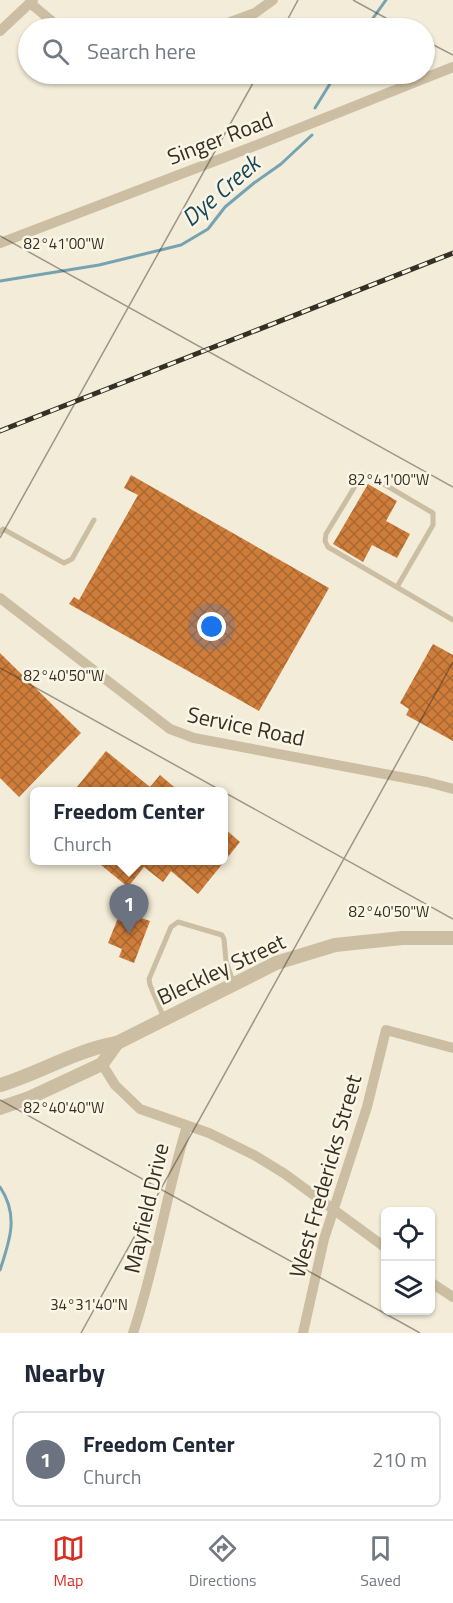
<!DOCTYPE html>
<meta charset="utf-8">
<style>
:root{--surface:#fff;--page:#f6f6f7;--text:#1f2937;--muted:#747a83;--line:#e0e1e3;--accent:#d93025}
body{margin:0;font-family:"Titillium Web",sans-serif;background:var(--page);color:var(--text)}
.controls{position:absolute;right:18px;bottom:18px;display:grid;overflow:hidden;border-radius:9px;box-shadow:0 2px 4px #0004}
.controls button{width:54px;height:54px;display:grid;place-items:center;padding:0;border:0;border-bottom:2px solid var(--line);background:var(--surface);color:var(--text);font:30px sans-serif}
.you{position:absolute;left:212px;top:627px;width:21px;height:21px;margin:-15px;border:4px solid #fff;border-radius:50%;background:#1a73e8;box-shadow:0 0 0 9px #1a73e833}
.badge{display:grid;place-items:center;width:39px;height:39px;border-radius:50%;background:var(--accent);color:#fff;font-size:20px;font-weight:700}
.pin{position:absolute;translate:-50% -50px;filter:drop-shadow(0 2px 3px #0008)}
.pin::after{content:'';position:absolute;top:32px;width:21px;height:18px;background:inherit;clip-path:polygon(0 0,100% 0,50% 100%)}
.popup{position:absolute;left:30px;top:787px;width:198px;height:78px;box-sizing:border-box;display:grid;place-content:center;border-radius:9px;background:var(--surface);filter:drop-shadow(0 2px 4px #0005);font-size:20px;white-space:nowrap;color:var(--muted)}
.popup b{font-size:22px;color:var(--text)}
.popup::after{content:'';position:absolute;left:50%;top:100%;margin-left:-12px;border:12px solid transparent;border-top-color:var(--surface)}
.list{margin:0;padding:0;list-style:none}
h2{display:flex;justify-content:space-between;align-items:center;height:78px;margin:0;padding:0 24px;font-size:26px}
h2 small{font-size:20px;font-weight:400;color:var(--muted)}
.list li{display:grid;grid-template-columns:39px 1fr auto;gap:18px;align-items:center;box-sizing:border-box;height:96px;margin:0 12px 12px;padding:0 12px;border:2px solid var(--line);border-radius:9px}
.list b{display:block;font-size:22px;white-space:nowrap}
.list p{margin:0;font-size:20px;white-space:nowrap;color:var(--muted)}
.list em{font-size:20px;font-style:normal;color:var(--muted)}
.icon{flex:none;width:33px;height:33px;fill:none;stroke:currentColor;stroke-width:2;stroke-linecap:round;stroke-linejoin:round}
.map{position:relative;flex:none;width:453px;height:1333px;overflow:hidden}
.search{position:absolute;background:var(--surface);box-shadow:0 2px 4px #0004;left:18px;right:18px;top:18px;height:66px;display:flex;align-items:center;gap:15px;box-sizing:border-box;padding:0 21px;border-radius:33px;color:var(--muted);font-size:22px}
.sheet{height:186px;background:var(--surface)}
nav{display:flex;justify-content:space-around;align-items:center;box-sizing:border-box;height:84px;border-top:2px solid var(--line);background:var(--surface);font-size:16px;color:var(--muted)}
nav a{display:grid;justify-items:center;gap:3px}
nav .on{color:var(--accent)}
.map>svg:first-child{display:block}
</style>
<div class="map">
<svg width="453" height="1333" viewBox="0 0 453 1333">
<defs>
<pattern id="building-cross-hatch" width="8" height="8" patternUnits="userSpaceOnUse" patternTransform="scale(1.5)"><rect width="8" height="8" fill="#cf7d3a"/><path d="M0 0l8 8M0 8l8-8" fill="none" stroke="#a96731"/></pattern>
</defs>
<rect width="100%" height="100%" fill="#f3ecd8"/>
<g fill="none" stroke-linecap="round" stroke-linejoin="round">
<g stroke="#75a3b2" stroke-width="3">
<polyline points="366,28 386,0"/>
<polyline points="315,108 336,74"/>
<polyline points="0,281 99,265 181,245 208,229 225,207 254,183 281,164 312,135"/>
<path d="M0 1187C19 1215 10 1240 0 1270"/>
</g>
</g>
<g fill="url(#building-cross-hatch)">
<polygon points="131,475 329,588 259,711 69,604 74,597 79,600 138,495 124,488"/>
<polygon points="368,484 397,501 386,521 410,534 397,558 372,545 363,562 333,544"/>
<polygon points="433,644 453,655 453,741 406,715 409,709 400,703"/>
<polygon points="0,653 81,733 19,797 0,778"/>
<polygon points="106,751 150,787 160,775 180,792 73,792"/>
<polygon points="224,828 240,842 198,894 171,871 163,882 144,867 128,887 96,861 224,861"/>
<polygon points="135,916 150,921 134,963 119,957 122,949 108,943 118,918 132,924"/>
</g>
<g fill="none" stroke-linecap="round" stroke-linejoin="round">
<g stroke="#ccbea3" stroke-width="5">
<polyline points="0,532 3,529 64,563 72,559 94,520"/>
<polyline points="397,587 433,525 433,513 370,476 364,475 360,478 326,534 325,541 328,547 453,620"/>
<polyline points="164,1018 150,985 149,979 171,927 178,922 222,935 224,939 226,961 233,982"/>
</g>
<g stroke="#ccbea3" stroke-width="10">
<polyline points="30,3 60,28"/>
<polyline points="214,28 255,13 273,0"/>
<polyline points="0,31 33,0"/>
<polyline points="0,243 257,145 453,67"/>
<polyline points="0,598 170,729 194,738 427,782 453,789"/>
<polyline points="102,1064 115,1085 140,1109 209,1133 254,1155 285,1174 386,1248"/>
<polyline points="430,1282 453,1297"/>
<path d="M133 1333C156 1265 166 1194 187 1126"/>
<polyline points="303,1333 324,1239 367,1107 386,1030 453,1048"/>
</g>
<g stroke="#ccbea3" stroke-width="14">
<path d="M0 1085C40 1073 76 1050 117 1043L276 963 335 945 402 938H453"/>
<polyline points="0,1108 29,1098 102,1064 117,1043"/>
</g>
<defs>
<polyline id="rail" points="0,431 453,253"/>
</defs>
<use href="#rail" stroke="#362f26" stroke-width="5"/>
<use href="#rail" stroke="#fbf5e5" stroke-width="3" stroke-dasharray="9" stroke-linecap="butt"/>
</g>
<path fill="none" stroke="#362f26" stroke-width="1.5" stroke-opacity="0.45" d="M353 0 404 28M283 28 298 0M424 40 453 55M0 236 453 487M0 538 258 74M0 668 453 919M0 1100 420 1333M81 1333 453 662"/>
<g text-anchor="middle" stroke-width="5" stroke-linejoin="round" paint-order="stroke">
<g font-size="22" fill="#362f26" stroke="#fbf5e5">
<text transform="translate(220 138) rotate(-21)" y="8">Singer Road</text>
<text transform="translate(246 726) rotate(12)" y="8">Service Road</text>
<text transform="translate(221 969) rotate(-25)" y="8">Bleckley Street</text>
<text transform="translate(325 1176) rotate(-74)" y="8">West Fredericks Street</text>
<text transform="translate(146 1208) rotate(-77)" y="8">Mayfield Drive</text>
</g>
<g font-size="24" font-style="italic" fill="#18495b" stroke="#fbf5e5">
<text transform="translate(221 191) rotate(-41)" y="8">Dye Creek</text>
</g>
</g>
<g font-size="15" text-anchor="middle" fill="#362f26" stroke="#fbf5e5" stroke-width="5" stroke-linejoin="round" paint-order="stroke">
<text x="64" y="249">82°41'00"W</text>
<text x="389" y="485">82°41'00"W</text>
<text x="64" y="681">82°40'50"W</text>
<text x="389" y="917">82°40'50"W</text>
<text x="64" y="1113">82°40'40"W</text>
<text x="89" y="1310">34°31'40"N</text>
</g>
</svg>
<div class="controls">
<button><svg class="icon" aria-label="locate" viewBox="0 0 24 24"><circle cx="12" cy="12" r="6"/><path d="M12 2v4M12 18v4M2 12h4M18 12h4"/></svg></button>
<button><svg class="icon" aria-label="layers" viewBox="0 0 24 24"><path d="M12 4l9 5-9 5-9-5zM3 14l9 5 9-5"/></svg></button>
</div>
<div class="you"></div>
<div class="pin badge" style="left:129px;top:934px;background:#6b7280">1</div>
<div class="popup"><b>Freedom Center</b>Church</div>
<div class="search"><svg class="icon" aria-label="search" viewBox="0 0 24 24"><circle cx="10" cy="10" r="6"/><path d="M15 15l6 6"/></svg>Search here</div>
</div>
<section class="sheet">
<h2>Nearby<small></small></h2>
<ul class="list">
<li><span class="badge" style="background:#6b7280">1</span><div><b>Freedom Center</b><p>Church</p></div><em>210 m</em></li>
</ul>
</section>
<nav>
<a class="on"><svg class="icon" aria-label="map" viewBox="0 0 24 24"><path d="M3 6l6-2 6 2 6-2v14l-6 2-6-2-6 2zM9 4v14M15 6v14"/></svg>Map</a>
<a><svg class="icon" aria-label="directions" viewBox="0 0 24 24"><path d="M12 3l9 9-9 9-9-9zM9 14v-3h6M13 9l2 2-2 2"/></svg>Directions</a>
<a><svg class="icon" aria-label="saved" viewBox="0 0 24 24"><path d="M7 4h10v16l-5-4-5 4z"/></svg>Saved</a>
</nav>
